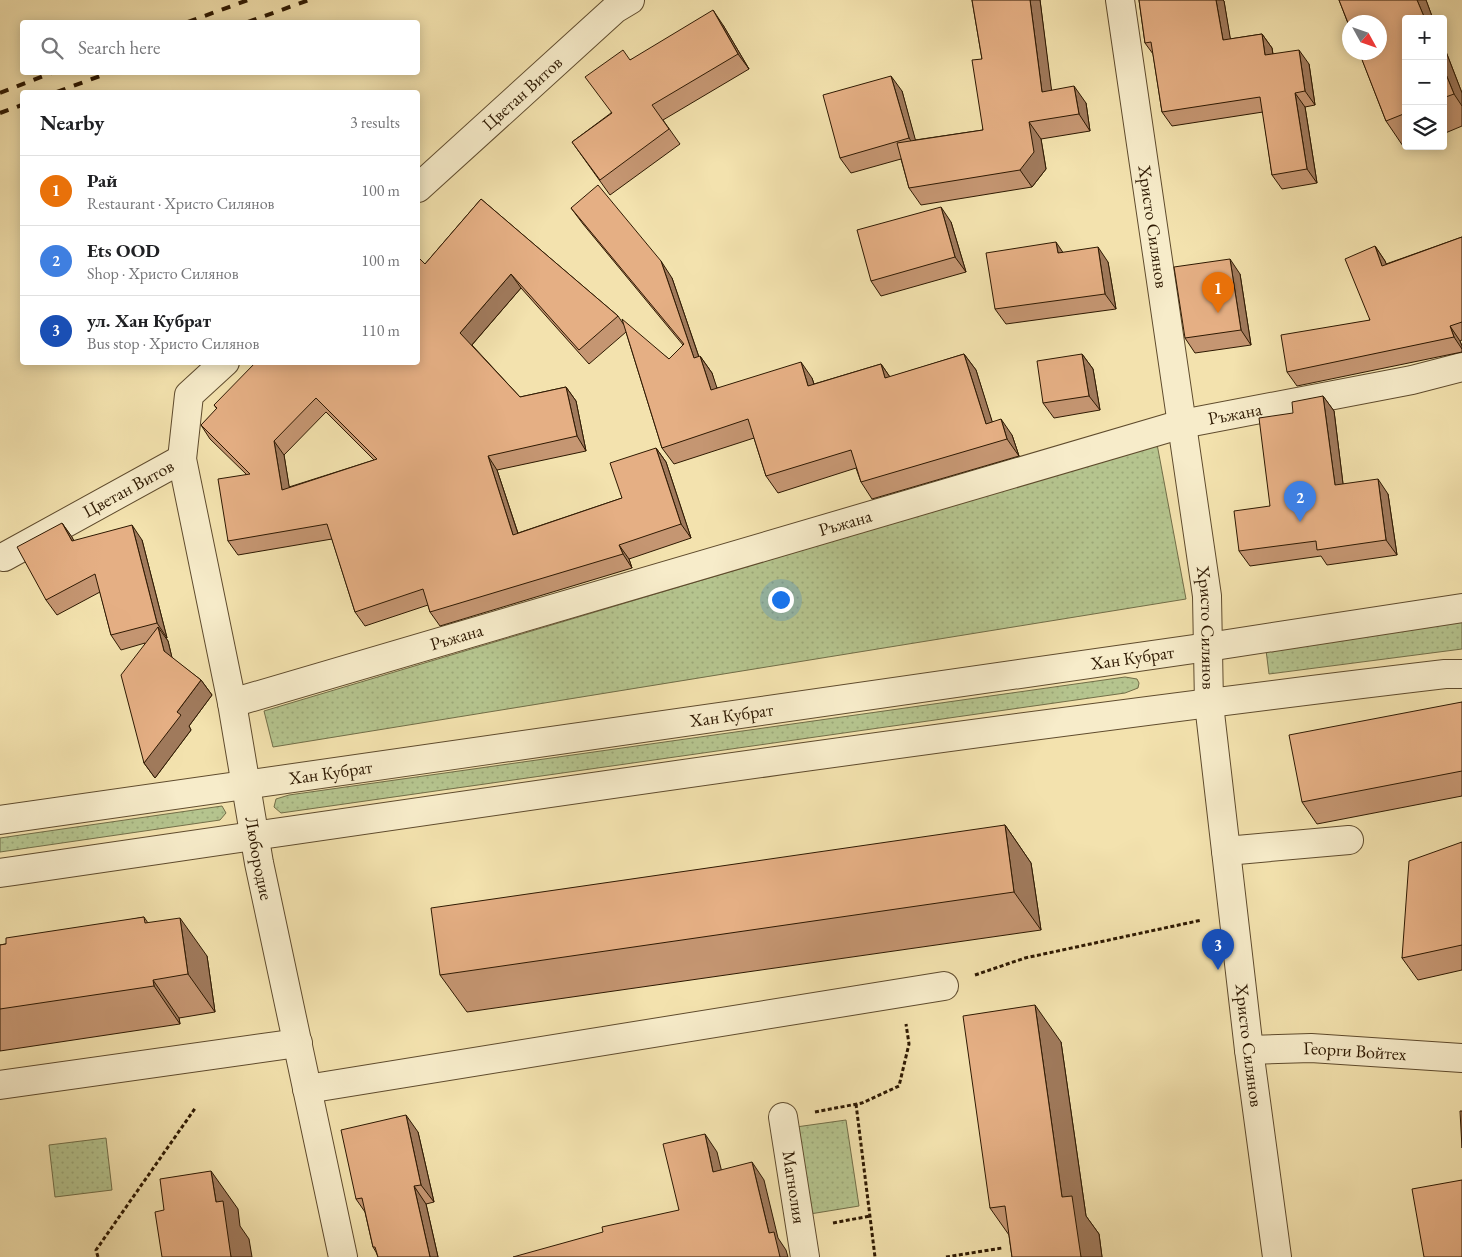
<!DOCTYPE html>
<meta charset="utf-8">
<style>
:root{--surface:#fff;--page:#f2f2f2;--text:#202124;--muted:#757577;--line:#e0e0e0;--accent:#8f2418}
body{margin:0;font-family:"EB Garamond",serif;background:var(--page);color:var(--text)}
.controls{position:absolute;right:15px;top:15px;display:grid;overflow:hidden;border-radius:5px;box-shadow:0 2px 12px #0003}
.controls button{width:45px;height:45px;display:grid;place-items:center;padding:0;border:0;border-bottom:1px solid var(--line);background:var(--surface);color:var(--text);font:25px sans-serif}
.compass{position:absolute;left:1342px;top:15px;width:45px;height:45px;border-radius:50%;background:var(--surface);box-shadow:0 2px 12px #0003;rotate:130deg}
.you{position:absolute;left:780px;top:599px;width:18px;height:18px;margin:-12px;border:4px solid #fff;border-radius:50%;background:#1a73e8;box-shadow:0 0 0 8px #1a73e833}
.badge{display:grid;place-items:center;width:32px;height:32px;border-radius:50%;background:var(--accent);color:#fff;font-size:16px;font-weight:700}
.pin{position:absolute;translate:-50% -41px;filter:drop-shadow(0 1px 2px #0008)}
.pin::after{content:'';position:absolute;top:26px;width:18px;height:15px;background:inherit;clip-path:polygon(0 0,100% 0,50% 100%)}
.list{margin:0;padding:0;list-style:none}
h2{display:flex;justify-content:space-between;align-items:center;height:65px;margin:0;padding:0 20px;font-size:21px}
h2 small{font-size:16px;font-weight:400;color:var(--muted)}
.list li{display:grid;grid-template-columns:32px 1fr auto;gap:15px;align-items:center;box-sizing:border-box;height:70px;padding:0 20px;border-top:1px solid var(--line)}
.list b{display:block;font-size:19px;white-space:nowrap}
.list p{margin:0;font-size:16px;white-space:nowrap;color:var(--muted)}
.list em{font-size:16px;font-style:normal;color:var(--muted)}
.icon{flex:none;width:28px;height:28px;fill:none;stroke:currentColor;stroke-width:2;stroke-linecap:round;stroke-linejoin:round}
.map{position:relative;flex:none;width:1462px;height:1257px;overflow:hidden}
.search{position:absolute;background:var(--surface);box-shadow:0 2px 12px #0003;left:20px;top:20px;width:400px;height:55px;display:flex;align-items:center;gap:12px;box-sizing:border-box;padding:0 18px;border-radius:5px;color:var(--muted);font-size:19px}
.panel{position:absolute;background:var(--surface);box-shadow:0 2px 12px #0003;left:20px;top:90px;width:400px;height:275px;border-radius:5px}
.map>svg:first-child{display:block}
</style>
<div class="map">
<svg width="1462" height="1257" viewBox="0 0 1462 1257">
<defs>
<pattern id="grass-dots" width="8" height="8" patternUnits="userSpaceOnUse" patternTransform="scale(1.25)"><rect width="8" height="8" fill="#b5c48e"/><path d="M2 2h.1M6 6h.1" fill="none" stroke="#9ca879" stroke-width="1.8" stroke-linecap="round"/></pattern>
</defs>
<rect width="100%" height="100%" fill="#f3e2ae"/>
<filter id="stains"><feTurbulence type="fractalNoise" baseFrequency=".004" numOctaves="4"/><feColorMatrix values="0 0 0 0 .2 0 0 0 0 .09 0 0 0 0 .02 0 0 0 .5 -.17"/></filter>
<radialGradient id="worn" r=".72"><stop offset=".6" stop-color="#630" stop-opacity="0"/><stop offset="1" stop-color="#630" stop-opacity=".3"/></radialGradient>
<g fill="url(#grass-dots)" stroke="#726e48">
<polygon points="1157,444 1186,599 273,747 264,711"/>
<polygon points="1462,622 1462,649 1269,674 1266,650"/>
<polygon points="1125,677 1137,679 1139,683 1138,688 1125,693 288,812 281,813 274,807 276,799 289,795"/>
<polygon points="222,806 226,813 220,820 0,852 0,838"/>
<polygon points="846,1120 859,1206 810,1214 796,1127"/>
<polygon points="106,1138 112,1190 55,1197 49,1145"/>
</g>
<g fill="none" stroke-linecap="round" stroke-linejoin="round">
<defs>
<g id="minor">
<path id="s1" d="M1120 0 1207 596 1209 704 1249 1050 1277 1257"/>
<path id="s2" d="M418 188 615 9 630 0"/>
<path id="s3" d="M225 362 189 395 182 459 232 703 259 863 343 1257"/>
<path id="s4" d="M4 557 182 459"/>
<path id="s5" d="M232 703 1182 424 1412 380 1462 367"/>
<path id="s6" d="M0 820 1208 647 1462 608"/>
<polyline points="1226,851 1349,840"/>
<path d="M0 873C481 803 962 731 1445 674H1462"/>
<path id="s7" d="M1249 1050 1311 1048 1462 1058"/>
<polyline points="0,1085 298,1043"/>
<polyline points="307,1089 944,986"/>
<path id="s8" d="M783 1117 805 1257"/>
</g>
</defs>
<use href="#minor" stroke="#5f4b2d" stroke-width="30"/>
<g stroke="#2e1902" stroke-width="3" stroke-dasharray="4 2.5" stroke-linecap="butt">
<polyline points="975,975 1025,958 1202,920"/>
<polyline points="856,1104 875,1257"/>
<polyline points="815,1112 862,1103 899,1086 909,1044 906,1024"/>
<polyline points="833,1223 870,1216"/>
<polyline points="98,1257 96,1250 196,1107"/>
<polyline points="946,1257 1002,1248"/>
</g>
<use href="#minor" stroke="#f7ecca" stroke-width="28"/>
<g stroke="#2e1902" stroke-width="4" stroke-dasharray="9 9" stroke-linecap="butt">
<polyline points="188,22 248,0"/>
<polyline points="248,22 309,0"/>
<polyline points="57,92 111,72"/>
<polyline points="0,93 54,72"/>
<polyline points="0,113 22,105"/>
</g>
</g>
<g fill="#c59672" stroke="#2e1902" fill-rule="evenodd">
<polygon points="972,0 1040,0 1051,90 1086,103 1090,131 1041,139 1046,169 1032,187 921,205 909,188 901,159 851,173 840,158 902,91 915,140 983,130 982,59"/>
<polygon points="1139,0 1223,0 1224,1 1230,39 1262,34 1272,48 1273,54 1309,64 1315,105 1305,107 1317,183 1282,189 1272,175 1263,112 1172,126 1162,112 1153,54 1145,43"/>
<polygon points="1339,0 1426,0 1433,19 1406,19 1406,146 1411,146 1405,149 1386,121"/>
<polygon points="723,25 749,69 663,120 680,144 610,195 572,142 611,113 630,60"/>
<polygon points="1443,44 1462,93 1462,126 1443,134"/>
<path d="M481 199 618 316 624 325 669 359 683 345 583 224 571 208 672 278 699 357 700 356 712 373 716 388 812 378 814 384 881 364 890 377 964 354 976 370 992 422 1012 435 1019 456 872 499 861 482 856 468 778 493 766 476 754 438 674 464 662 448 626 332 589 364 521 288 472 345 520 397 566 387 576 401 586 451 497 470 518 533 622 498 656 448 666 462 691 538 629 559 632 568 440 626 430 612 428 605 365 626 355 612 332 539 238 555 228 541 246 474 210 439 201 425 217 409 214 405 418 362 425 264ZM326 412 374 460 289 487 284 455Z"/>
<polygon points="951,222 966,272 881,296 871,281"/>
<polygon points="1462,237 1462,340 1460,341 1462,346 1462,352 1297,386 1287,372 1370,320 1375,246 1385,261 1386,264"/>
<polygon points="1063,253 1108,262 1116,309 1006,324 995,309"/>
<polygon points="1240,274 1251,345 1195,353 1185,338"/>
<polygon points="1082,354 1093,369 1100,410 1054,418 1043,403"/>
<polygon points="1323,396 1334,411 1343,484 1388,494 1397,555 1327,565 1321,556 1250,566 1239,551 1270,506 1293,413"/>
<polygon points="62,523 74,541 142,540 167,638 166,638 168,641 172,658 201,680 212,695 189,726 191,730 155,778 144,763 145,643 121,650 111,635 100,592 57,615 46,600"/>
<polygon points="1462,702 1462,796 1317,824 1302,802"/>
<polygon points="1005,825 1031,863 1041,930 467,1012 440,975"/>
<polygon points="1462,842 1462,970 1418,980 1402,958"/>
<polygon points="144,917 148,923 207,956 215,1012 179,1018 180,1024 0,1051 0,945"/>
<polygon points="1061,1042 1086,1216 1099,1234 1102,1257 1012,1257 1009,1235 990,1208"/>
<polygon points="418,1132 434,1202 426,1204 438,1257 378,1257 376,1252 373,1247 365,1212 356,1199"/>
</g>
<g fill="#a07a5c" stroke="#2e1902">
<polygon points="1030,0 1040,0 1054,109 1042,92"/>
<polygon points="1216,0 1223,0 1224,1 1233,54 1223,40"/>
<polygon points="1417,0 1426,0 1433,19 1425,19"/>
<polygon points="713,10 723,25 749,69 738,54"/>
<polygon points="1262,34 1272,48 1275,69 1265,55"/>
<polygon points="1443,44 1462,93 1462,106 1454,94 1443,67"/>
<polygon points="1299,50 1309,64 1315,105 1305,91"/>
<polygon points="891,76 902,91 919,153 909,138"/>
<polygon points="1074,86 1086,103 1090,131 1079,114"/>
<polygon points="1295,93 1305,107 1317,183 1307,169"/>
<polygon points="1029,122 1041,139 1046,169 1032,187 1020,170"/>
<polygon points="941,207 951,222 966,272 955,257"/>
<polygon points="1056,242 1066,257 1058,253"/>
<polygon points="1375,246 1385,261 1393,280 1382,266"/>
<polygon points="1098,247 1108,262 1116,309 1105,294"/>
<polygon points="1230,259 1240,274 1251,345 1241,330"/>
<polygon points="661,261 672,278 705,375 694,358"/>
<polygon points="511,274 521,288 470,347 460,333"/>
<polygon points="1450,326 1460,341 1462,346 1462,349 1454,337"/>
<polygon points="964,354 976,370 998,440 986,424"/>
<polygon points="1082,354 1093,369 1100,410 1089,396"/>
<polygon points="700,356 712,373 723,406 711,390"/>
<polygon points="801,362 812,378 820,403 808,386"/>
<polygon points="881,364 892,380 885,378"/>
<polygon points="566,387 576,401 586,451 577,436"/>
<polygon points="1323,396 1334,411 1345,500 1335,485"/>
<polygon points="1001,419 1012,435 1019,456 1007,439"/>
<polygon points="274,441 284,455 292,504 282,490"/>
<polygon points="656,448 666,462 691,538 681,524"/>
<polygon points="488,456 497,470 523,549 513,535"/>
<polygon points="1378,479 1388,494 1397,555 1386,540"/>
<polygon points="62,523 72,537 82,556 72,541"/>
<polygon points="132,525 142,540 167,638 157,623"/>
<polygon points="619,545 629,559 632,568 623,554"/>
<polygon points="158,627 168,641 174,666 164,651"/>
<polygon points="201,680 212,695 189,726 191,730 155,778 144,763 177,712"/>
<polygon points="1005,825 1031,863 1041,930 1014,892"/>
<polygon points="180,918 207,956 215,1012 188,974"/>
<polygon points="153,980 179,1018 180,1024 154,986"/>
<polygon points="1035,1005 1061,1042 1086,1216 1099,1234 1102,1257 1081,1257 1062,1197"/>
<polygon points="406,1115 418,1132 434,1202 421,1185"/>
<polygon points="705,1134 717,1152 726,1189 713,1172"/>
<polygon points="752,1162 764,1180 778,1238 786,1250 788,1257 780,1257 769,1233"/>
<polygon points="211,1171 238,1209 240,1226 249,1239 252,1257 231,1257 216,1202"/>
<polygon points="414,1186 426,1204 438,1257 430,1257"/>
</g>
<g fill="#e5af84" stroke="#2e1902" fill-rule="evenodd">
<polygon points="972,0 1030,0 1042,92 1074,86 1079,114 1029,122 1034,152 1020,170 909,188 897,143 983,130 972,60 982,59"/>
<polygon points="1139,0 1216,0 1223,40 1262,34 1265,55 1299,50 1305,91 1295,93 1307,169 1272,175 1260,97 1162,112 1151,42 1145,43"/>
<polygon points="1339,0 1417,0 1425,19 1406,19 1406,113 1386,121 1359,52 1380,52 1380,22 1350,22 1350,28"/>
<polygon points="713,10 738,54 652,105 669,129 600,180 572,142 612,113 585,77 623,50 630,60"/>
<polygon points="1443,67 1454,94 1443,98"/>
<polygon points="891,76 909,138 840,158 823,95"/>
<polygon points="598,185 661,261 694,358 700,356 711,390 801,362 808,386 881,364 885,378 964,354 986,424 1001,419 1007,439 861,482 851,450 766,476 748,419 662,448 622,319 669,359 684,344 571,208"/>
<path d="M481 199 618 316 579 350 511 274 460 333 520 397 566 387 577 436 488 456 513 535 622 498 610 463 656 448 681 524 619 545 623 554 430 612 423 589 355 612 327 524 228 541 218 479 250 474 201 425 217 408 214 405 256 362H418V257L425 264ZM316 398 377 459 282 490 274 441Z"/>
<polygon points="941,207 955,257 871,281 857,230"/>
<polygon points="1462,237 1462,322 1450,326 1454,337 1287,372 1281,335 1370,320 1345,259 1375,246 1382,266"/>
<polygon points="1056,242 1058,253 1098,247 1105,294 995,309 986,253"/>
<polygon points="1230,259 1241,330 1185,338 1174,267"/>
<polygon points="1082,354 1089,396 1043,403 1037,361"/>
<polygon points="1323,396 1335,485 1378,479 1386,540 1317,550 1316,541 1239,551 1234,511 1270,506 1259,418 1293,413 1292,402"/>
<polygon points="62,523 72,541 132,525 157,623 111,635 95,574 46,600 17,547"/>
<polygon points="158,627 164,651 201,680 177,712 181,715 144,763 121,675"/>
<polygon points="1462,702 1462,771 1302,802 1289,735"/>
<polygon points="1005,825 1014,892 440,975 431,908"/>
<polygon points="1462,842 1462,945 1402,958 1409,861"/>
<polygon points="144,917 145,923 180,918 188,974 153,980 154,986 0,1009 0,945 6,944 6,938"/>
<polygon points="1035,1005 1062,1197 1072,1196 1081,1257 1012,1257 1005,1206 990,1208 963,1016"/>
<polygon points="1460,1111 1462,1111 1462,1148"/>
<polygon points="406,1115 421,1185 414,1186 430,1257 378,1257 375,1247 373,1247 362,1198 356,1199 341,1130"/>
<polygon points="705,1134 713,1172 752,1162 769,1233 774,1232 780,1257 513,1257 603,1232 602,1227 679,1210 663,1144"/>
<polygon points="211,1171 216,1202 223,1201 231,1257 162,1257 155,1212 164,1210 160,1179"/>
<polygon points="1462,1180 1462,1257 1424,1257 1412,1189"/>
</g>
<g text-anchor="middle" stroke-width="5" stroke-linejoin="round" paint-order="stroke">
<g font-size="18" fill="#2e1902" stroke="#f7ecca">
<text dy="6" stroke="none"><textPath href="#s2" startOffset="141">Цветан Витов</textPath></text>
<text dy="6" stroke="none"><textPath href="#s1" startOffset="229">Христо Силянов</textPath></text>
<text dy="6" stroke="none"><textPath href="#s5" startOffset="1044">Ръжана</textPath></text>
<text dy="6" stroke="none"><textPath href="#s4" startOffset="142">Цветан Витов</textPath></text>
<text dy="6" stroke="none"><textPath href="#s5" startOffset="639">Ръжана</textPath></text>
<text dy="6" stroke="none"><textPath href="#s1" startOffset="634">Христо Силянов</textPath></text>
<text dy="6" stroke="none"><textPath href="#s5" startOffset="234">Ръжана</textPath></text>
<text dy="6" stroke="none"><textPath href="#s6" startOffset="1144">Хан Кубрат</textPath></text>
<text dy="6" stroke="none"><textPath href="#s6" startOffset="739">Хан Кубрат</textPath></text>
<text dy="6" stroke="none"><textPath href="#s6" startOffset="334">Хан Кубрат</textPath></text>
<text dy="6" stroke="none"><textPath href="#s3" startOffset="520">Любородие</textPath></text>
<text dy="6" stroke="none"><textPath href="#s1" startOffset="1054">Христо Силянов</textPath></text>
<text dy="6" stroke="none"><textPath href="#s7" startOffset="106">Георги Войтех</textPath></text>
<text dy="6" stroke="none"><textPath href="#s8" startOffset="71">Магнолия</textPath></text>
</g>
</g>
<rect width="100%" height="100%" filter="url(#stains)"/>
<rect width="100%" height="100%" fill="url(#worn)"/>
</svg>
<div class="controls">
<button>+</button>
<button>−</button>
<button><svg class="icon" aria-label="layers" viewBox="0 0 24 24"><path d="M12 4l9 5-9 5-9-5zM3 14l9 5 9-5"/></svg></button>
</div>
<svg class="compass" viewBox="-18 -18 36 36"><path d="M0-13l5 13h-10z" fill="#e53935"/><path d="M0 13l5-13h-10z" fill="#757577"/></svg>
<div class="you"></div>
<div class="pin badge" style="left:1218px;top:313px;background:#e8710a">1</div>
<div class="pin badge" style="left:1300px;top:522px;background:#3f7fe0">2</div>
<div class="pin badge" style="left:1218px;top:970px;background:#1a4fb4">3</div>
<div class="search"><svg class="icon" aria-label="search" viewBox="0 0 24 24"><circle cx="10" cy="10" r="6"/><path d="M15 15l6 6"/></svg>Search here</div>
<section class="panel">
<h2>Nearby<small>3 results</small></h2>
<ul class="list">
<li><span class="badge" style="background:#e8710a">1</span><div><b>Рай</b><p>Restaurant · Христо Силянов</p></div><em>100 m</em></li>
<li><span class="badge" style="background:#3f7fe0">2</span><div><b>Ets OOD</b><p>Shop · Христо Силянов</p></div><em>100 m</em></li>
<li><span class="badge" style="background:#1a4fb4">3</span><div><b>ул. Хан Кубрат</b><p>Bus stop · Христо Силянов</p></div><em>110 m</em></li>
</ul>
</section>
</div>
